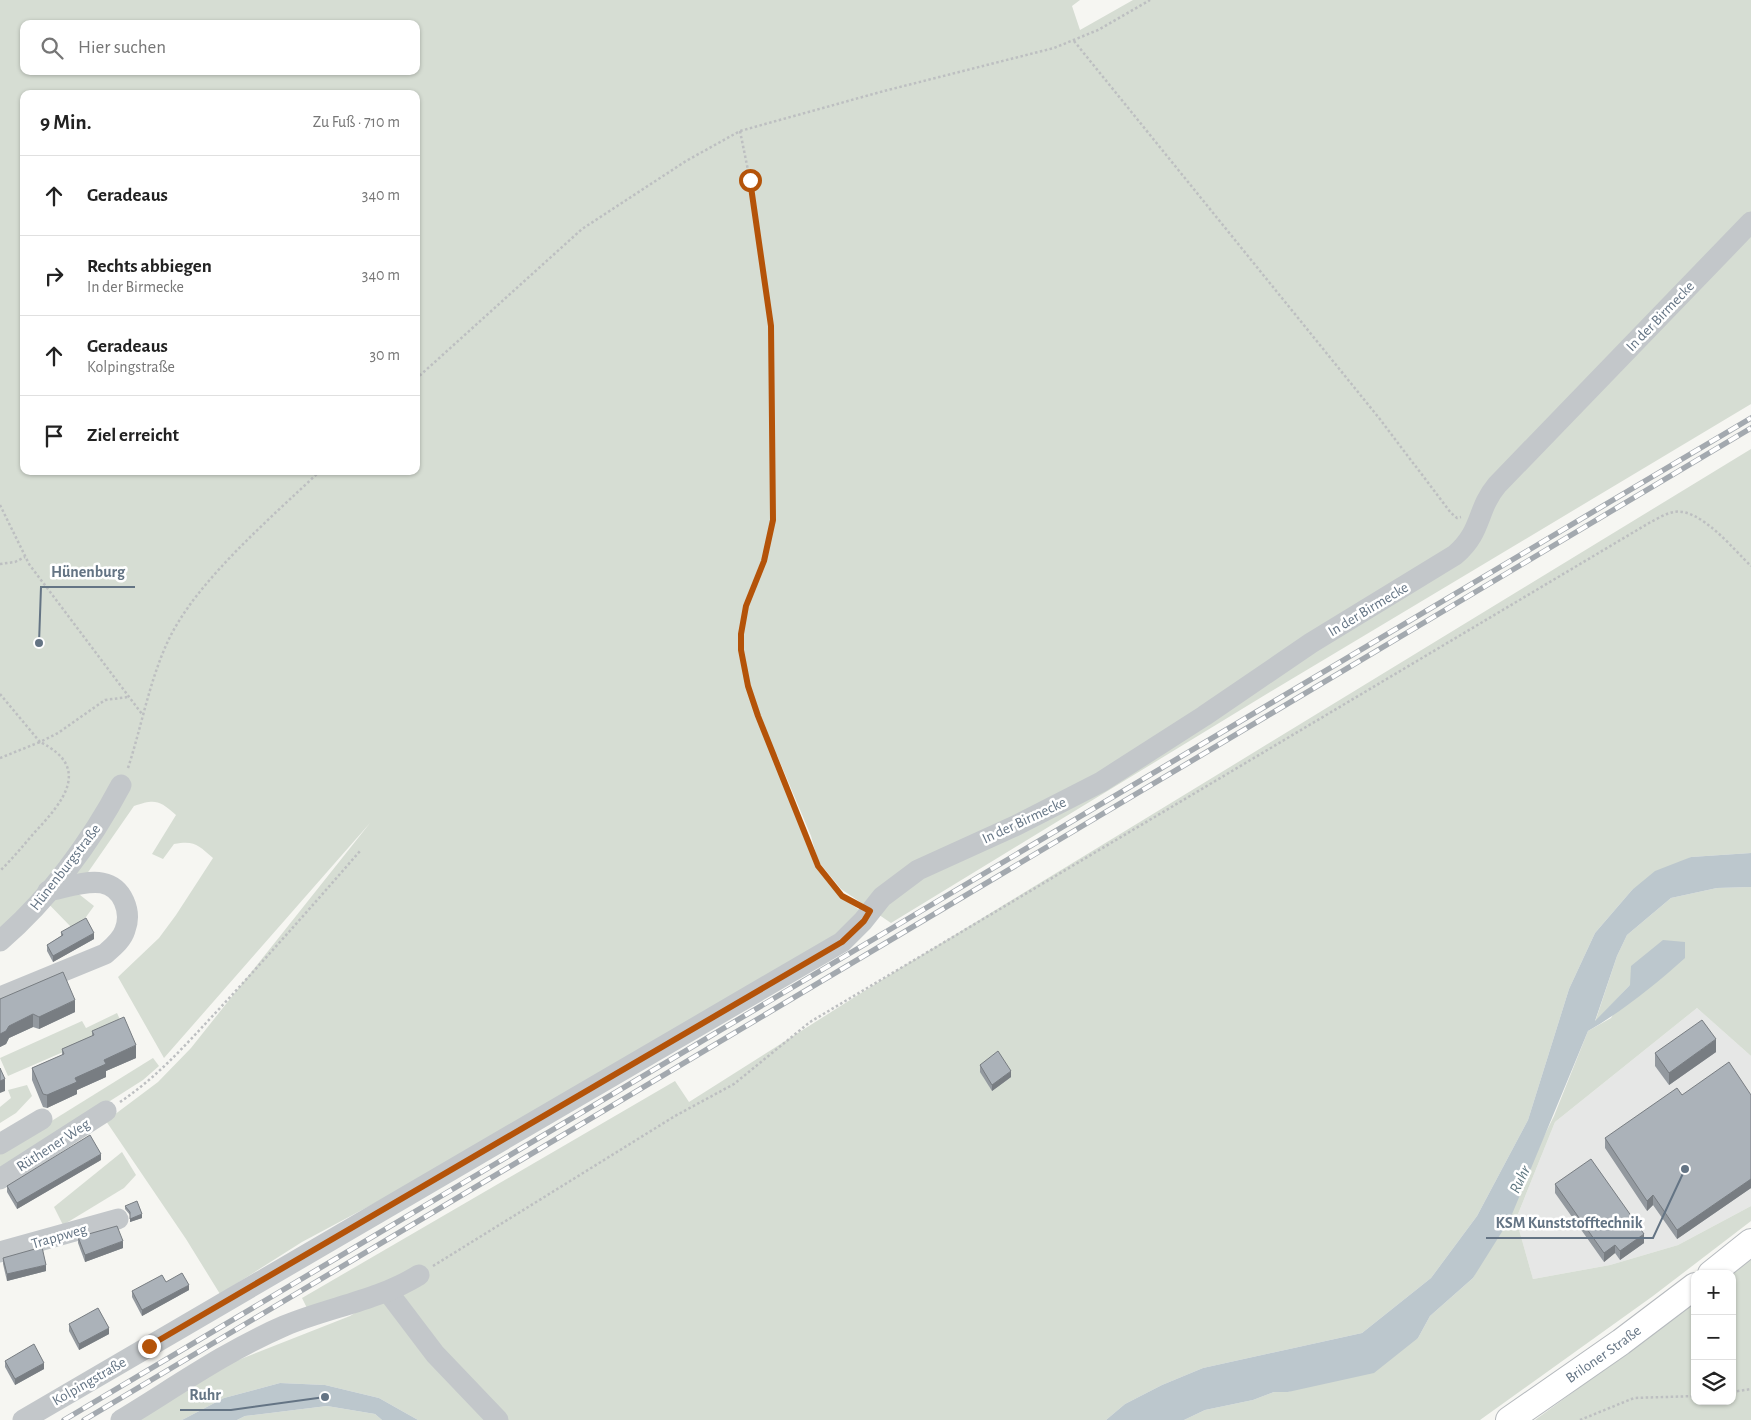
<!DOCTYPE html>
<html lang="de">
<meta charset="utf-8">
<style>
:root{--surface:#fff;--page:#f2f2f2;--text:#222;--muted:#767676;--line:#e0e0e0}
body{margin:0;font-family:"Alegreya Sans",sans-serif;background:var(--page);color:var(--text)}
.controls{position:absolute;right:15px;bottom:15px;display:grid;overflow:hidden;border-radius:10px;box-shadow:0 1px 4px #0004}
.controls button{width:45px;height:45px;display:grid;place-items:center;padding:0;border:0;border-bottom:1px solid var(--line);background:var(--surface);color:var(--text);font:25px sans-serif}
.stop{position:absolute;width:15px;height:15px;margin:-11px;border:4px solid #b45309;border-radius:50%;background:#fff}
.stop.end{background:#b45309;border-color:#fff;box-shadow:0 1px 5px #0008}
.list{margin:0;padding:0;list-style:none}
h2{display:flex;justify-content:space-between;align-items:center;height:65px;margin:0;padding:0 20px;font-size:21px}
h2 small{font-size:16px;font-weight:400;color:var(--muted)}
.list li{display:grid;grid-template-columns:32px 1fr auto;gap:15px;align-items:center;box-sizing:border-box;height:80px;padding:0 20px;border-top:1px solid var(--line)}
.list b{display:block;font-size:19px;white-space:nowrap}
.list p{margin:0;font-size:16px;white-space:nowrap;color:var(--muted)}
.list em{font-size:16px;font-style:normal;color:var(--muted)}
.icon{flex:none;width:28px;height:28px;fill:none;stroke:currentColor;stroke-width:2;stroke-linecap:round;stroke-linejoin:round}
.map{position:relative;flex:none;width:1751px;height:1420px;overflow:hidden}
.search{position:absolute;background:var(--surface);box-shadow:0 1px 4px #0004;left:20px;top:20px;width:400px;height:55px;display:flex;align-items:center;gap:12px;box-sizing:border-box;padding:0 18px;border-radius:10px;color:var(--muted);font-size:19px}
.panel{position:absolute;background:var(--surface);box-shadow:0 1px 4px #0004;left:20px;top:90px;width:400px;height:385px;border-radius:10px}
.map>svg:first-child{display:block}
</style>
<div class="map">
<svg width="1751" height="1420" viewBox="0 0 1751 1420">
<rect width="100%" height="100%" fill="#f6f6f2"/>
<polygon fill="#e6e7e6" points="1697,1008 1751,1056 1751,1206 1678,1245 1610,1265 1533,1279 1516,1219 1555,1122"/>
<g fill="#d6ddd3" fill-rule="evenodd">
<path d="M0 0H1080L1072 6 1080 30 1133 0H1751V404L1265 695 891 923 841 889 818 861 811 836 777 755 772 756 815 866 839 896 864 913 843 937 532 1119 302 1242 220 1294 186 1239 106 1121 158 1082 191 1048 370 823 164 1058 118 977 159 938 176 915 213 858C198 845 195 840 174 844L163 859 152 854 176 815C159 800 155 799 134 806L75 891 94 906 86 917 72 928 37 892 0 932ZM24 24H416V71H24ZM24 94H416V471H24Z"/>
<polygon points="1751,449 1751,853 1691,857 1632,890 1595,933 1569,989 1528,1120 1477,1216 1431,1278 1362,1333 1203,1368 1162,1385 1125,1404 1106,1420 418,1420 379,1398 325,1385 280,1383 224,1398 182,1420 124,1420 218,1368 350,1316 399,1285 309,1312 302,1298 675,1081 689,1102 899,969"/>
<polygon points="1751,887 1751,1056 1697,1008 1555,1122 1516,1219 1533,1279 1610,1265 1678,1245 1751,1206 1751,1221 1653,1296 1480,1420 1184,1420 1205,1410 1253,1400 1274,1392 1288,1392 1418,1338 1430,1316 1473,1278 1554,1116 1588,1031 1611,1018 1630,985 1595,1022 1617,956 1627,935 1671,898 1717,888"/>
<polygon points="117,1013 123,1026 8,1076 0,1058 82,1021 86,1028"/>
<polygon points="153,1058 159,1066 143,1080 0,1171 0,1153"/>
<polygon points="27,1085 32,1096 16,1113 0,1123 0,1107 11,1098 8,1090"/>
<polygon points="122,1152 136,1175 124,1188 63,1225 54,1207"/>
<polygon points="1751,1259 1751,1420 1535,1420 1695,1303 1695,1401 1732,1401 1732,1274"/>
<polygon points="327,1406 375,1414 382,1420 237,1420 245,1416"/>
</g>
<g fill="#bcc7cd">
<path d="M1751 853V887L1717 888 1671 898 1627 935 1617 956 1595 1021 1630 985 1631 966 1663 940 1685 942V958C1655 985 1624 1010 1588 1031L1510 1219 1473 1278 1430 1316 1418 1338 1374 1373 1288 1392H1274L1253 1400 1205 1410 1184 1420H1106L1125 1404 1162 1385 1203 1368 1362 1333 1431 1278 1477 1216 1528 1120 1569 989 1595 933 1632 890 1655 871 1691 857Z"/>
<polygon points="280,1383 325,1385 379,1398 418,1420 382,1420 375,1414 327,1406 245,1416 237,1420 182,1420 224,1398"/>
</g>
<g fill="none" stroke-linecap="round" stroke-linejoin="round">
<defs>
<g id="major">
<polyline points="1711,1274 1751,1242"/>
<path id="s1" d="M1509 1420 1621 1342 1695 1286"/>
</g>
</defs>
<use href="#major" stroke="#b6babe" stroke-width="28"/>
<g stroke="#bdbfc1" stroke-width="2.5" stroke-dasharray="2.5 2.5" stroke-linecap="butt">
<polyline points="1074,41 1379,418 1451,513 1457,518 1461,517"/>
<polyline points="740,131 750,180 771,326 773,520 764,561 746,606 741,634 741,651 748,685 758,717 818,866 835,889 854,903"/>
<polyline points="416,379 582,229 686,161 740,131 884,91 1054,48 1098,30 1150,0"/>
<polyline points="0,505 29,564 142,714"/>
<polyline points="0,564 15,562 25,557"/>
<polyline points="0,694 40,742 58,733 105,700 128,697"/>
<path d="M0 758 40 742C93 768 62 803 34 833 23 846 12 859 0 871"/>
<path d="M128 768C142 725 149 682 168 641 196 581 272 517 320 471"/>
<path d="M120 1102C159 1076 188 1042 220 1008 268 956 314 904 360 851"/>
<path d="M433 1266 675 1116 734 1084 810 1022 1649 523C1657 519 1666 513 1674 512 1700 507 1734 550 1751 566"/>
<polyline points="1732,1392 1751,1389"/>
<polyline points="1580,1420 1634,1398 1695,1396"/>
</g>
<g stroke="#c3c7ca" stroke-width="21">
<path d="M0 941C49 899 91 842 121 785"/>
<path d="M0 997 105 954C113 947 122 940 125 930 132 912 123 887 102 883 86 880 64 888 48 891"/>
<polyline points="0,1144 42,1119"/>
<polyline points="0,1179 106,1111"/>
<polyline points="0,1252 118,1219"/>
<polyline points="388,1292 435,1354 498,1420"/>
<path d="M23 1420 842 942 863 921 882 897 918 870 1017 825 1101 782 1204 716 1311 643 1455 555C1483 531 1476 510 1497 485L1751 222"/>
<path d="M121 1420C174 1388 226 1351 284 1326 329 1307 377 1301 419 1275"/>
</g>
<use href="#major" stroke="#fff" stroke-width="26"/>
<defs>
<g id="rail">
<polyline points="64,1420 1751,418"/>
<polyline points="84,1420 1751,428"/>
</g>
</defs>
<use href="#rail" stroke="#a3a9af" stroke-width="5.5"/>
<use href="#rail" stroke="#fff" stroke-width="4" stroke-dasharray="11" stroke-linecap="butt"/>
</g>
<g fill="#93999f">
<polygon points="61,932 94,939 53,962 47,951 47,945 61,936"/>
<polygon points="0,999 75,1012 39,1029 33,1027 9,1038 6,1044 0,1047"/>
<polygon points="92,1031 136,1058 106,1071 106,1077 77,1090 77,1094 47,1108 43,1107 32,1080 32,1068 62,1055 62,1049 92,1036"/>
<polygon points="1716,1052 1669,1085 1655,1066 1655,1053"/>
<polygon points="980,1065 1011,1077 992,1091 980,1072"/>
<polygon points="1682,1095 1751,1095 1751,1188 1677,1239 1653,1205 1647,1211 1605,1148 1605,1138"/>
<polygon points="101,1160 17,1209 7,1192 7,1186"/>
<polygon points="1555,1184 1644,1243 1620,1260 1615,1253 1604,1262 1555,1193"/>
<polygon points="125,1206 142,1218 130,1222 130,1215 125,1209"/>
<polygon points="78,1237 123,1248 85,1262 78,1243"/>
<polygon points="3,1258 46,1271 7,1281 3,1264"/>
<polygon points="166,1282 189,1290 142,1316 132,1297 132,1291"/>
<polygon points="69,1324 109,1334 79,1350 69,1331"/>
<polygon points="5,1361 44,1369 15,1385 5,1367"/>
</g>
<g fill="#787d82">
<polygon points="94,933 94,939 53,962 53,956"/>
<polygon points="75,1000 75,1012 39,1029 39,1017"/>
<polygon points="33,1014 33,1027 9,1038 6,1044 0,1047 0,1034 9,1026"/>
<polygon points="1716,1039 1716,1052 1669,1085 1669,1073"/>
<polygon points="136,1045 136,1058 106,1071 106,1077 77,1090 77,1094 47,1108 47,1095 104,1060"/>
<polygon points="1011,1071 1011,1077 992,1091 992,1085"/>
<polygon points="5,1079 5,1091 0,1093 0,1081"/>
<polygon points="101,1154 101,1160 17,1209 17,1203"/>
<polygon points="1751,1179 1751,1188 1677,1239 1677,1230"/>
<polygon points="1653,1195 1653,1205 1647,1211 1647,1201"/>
<polygon points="142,1214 142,1218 130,1222 130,1219"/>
<polygon points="1644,1234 1644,1243 1620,1260 1620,1251"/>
<polygon points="123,1241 123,1248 85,1262 85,1255"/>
<polygon points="1615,1245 1615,1253 1604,1262 1604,1253"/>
<polygon points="46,1265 46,1271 7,1281 7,1274"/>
<polygon points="189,1285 189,1290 142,1316 142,1310"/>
<polygon points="109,1328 109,1334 79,1350 79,1344"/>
<polygon points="44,1363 44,1369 15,1385 15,1379"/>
</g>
<g fill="#abb2b9" stroke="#787d82">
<polygon points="86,918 94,933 53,956 47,945 63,935 61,932"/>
<polygon points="63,972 75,1000 39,1017 33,1014 9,1026 6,1031 0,1034 0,999"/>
<polygon points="124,1017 136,1045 104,1060 106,1064 75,1078 77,1082 47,1095 43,1094 32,1068 64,1054 62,1049 94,1035 92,1031"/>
<polygon points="1702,1020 1716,1039 1669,1073 1655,1053"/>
<polygon points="998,1051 1011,1071 992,1085 980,1065"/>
<polygon points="1729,1062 1751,1095 1751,1179 1677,1230 1653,1195 1647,1201 1605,1138 1677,1088 1682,1095"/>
<polygon points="0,1068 5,1079 0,1081"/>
<polygon points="90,1135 101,1154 17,1203 7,1186"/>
<polygon points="1591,1159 1644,1234 1620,1251 1615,1245 1604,1253 1555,1184"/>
<polygon points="137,1201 142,1214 130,1219 130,1212 125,1206"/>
<polygon points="117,1226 123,1241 85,1255 78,1237"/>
<polygon points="42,1247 46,1265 7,1274 3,1258"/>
<polygon points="182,1273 189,1285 142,1310 132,1291 162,1275 166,1282"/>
<polygon points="98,1308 109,1328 79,1344 69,1324"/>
<polygon points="34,1344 44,1363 15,1379 5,1361"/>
</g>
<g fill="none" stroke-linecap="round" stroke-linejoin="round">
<polyline stroke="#b45309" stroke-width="6" points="149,1346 842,942 864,921 870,911 842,896 818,866 758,716 748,686 741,650 741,634 746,606 764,561 773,520 771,326 750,180"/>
</g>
<g text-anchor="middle" stroke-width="5" stroke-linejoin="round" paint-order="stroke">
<g font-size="15" fill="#647484" stroke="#fff">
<text transform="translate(1660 316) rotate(-46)" y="5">In der Birmecke</text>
<text transform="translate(1368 609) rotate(-31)" y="5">In der Birmecke</text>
<text transform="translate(1024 820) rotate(-25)" y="5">In der Birmecke</text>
<text transform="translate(65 867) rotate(-52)" y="5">Hünenburgstraße</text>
<text transform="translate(53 1145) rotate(-33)" y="5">Rüthener Weg</text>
<text transform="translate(59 1236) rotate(-16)" y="5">Trappweg</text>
<text dy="5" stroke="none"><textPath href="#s1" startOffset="115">Briloner Straße</textPath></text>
<text transform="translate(89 1381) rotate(-30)" y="5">Kolpingstraße</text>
</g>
<g font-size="16" font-style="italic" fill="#5f7780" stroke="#fff">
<text transform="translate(1519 1179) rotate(-64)" y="6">Ruhr</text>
</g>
</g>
<path fill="none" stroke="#647484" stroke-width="2" d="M39 643L41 587H135M1685 1169L1653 1238H1486M325 1397L231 1410H180"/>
<g fill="#647484" stroke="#fff" stroke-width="2">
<circle cx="39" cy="643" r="5"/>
<circle cx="1685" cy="1169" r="5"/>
<circle cx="325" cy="1397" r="5"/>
</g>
<g font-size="16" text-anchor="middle" font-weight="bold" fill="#647484" stroke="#fff" stroke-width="5" stroke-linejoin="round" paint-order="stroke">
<text x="88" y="577">Hünenburg</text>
<text x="1569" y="1228">KSM Kunststofftechnik</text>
<text x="205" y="1400">Ruhr</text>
</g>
</svg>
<div class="controls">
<button>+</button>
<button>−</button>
<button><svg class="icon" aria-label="layers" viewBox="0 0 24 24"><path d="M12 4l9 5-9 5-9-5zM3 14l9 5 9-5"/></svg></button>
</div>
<div class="stop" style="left:750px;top:180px"></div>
<div class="stop end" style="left:149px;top:1346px"></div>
<div class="search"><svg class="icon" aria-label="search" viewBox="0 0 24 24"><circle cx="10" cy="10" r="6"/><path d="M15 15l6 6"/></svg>Hier suchen</div>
<section class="panel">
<h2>9 Min.<small>Zu Fuß · 710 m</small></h2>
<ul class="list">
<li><svg class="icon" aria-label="ahead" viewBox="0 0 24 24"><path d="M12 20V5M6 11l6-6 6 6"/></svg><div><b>Geradeaus</b></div><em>340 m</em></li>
<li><svg class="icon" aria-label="right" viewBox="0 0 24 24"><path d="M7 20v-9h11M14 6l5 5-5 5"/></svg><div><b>Rechts abbiegen</b><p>In der Birmecke</p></div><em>340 m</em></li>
<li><svg class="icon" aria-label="ahead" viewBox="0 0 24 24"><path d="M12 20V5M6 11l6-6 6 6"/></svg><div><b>Geradeaus</b><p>Kolpingstraße</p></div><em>30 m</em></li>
<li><svg class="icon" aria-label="arrive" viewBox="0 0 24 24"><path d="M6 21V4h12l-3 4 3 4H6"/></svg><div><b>Ziel erreicht</b></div></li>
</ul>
</section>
</div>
